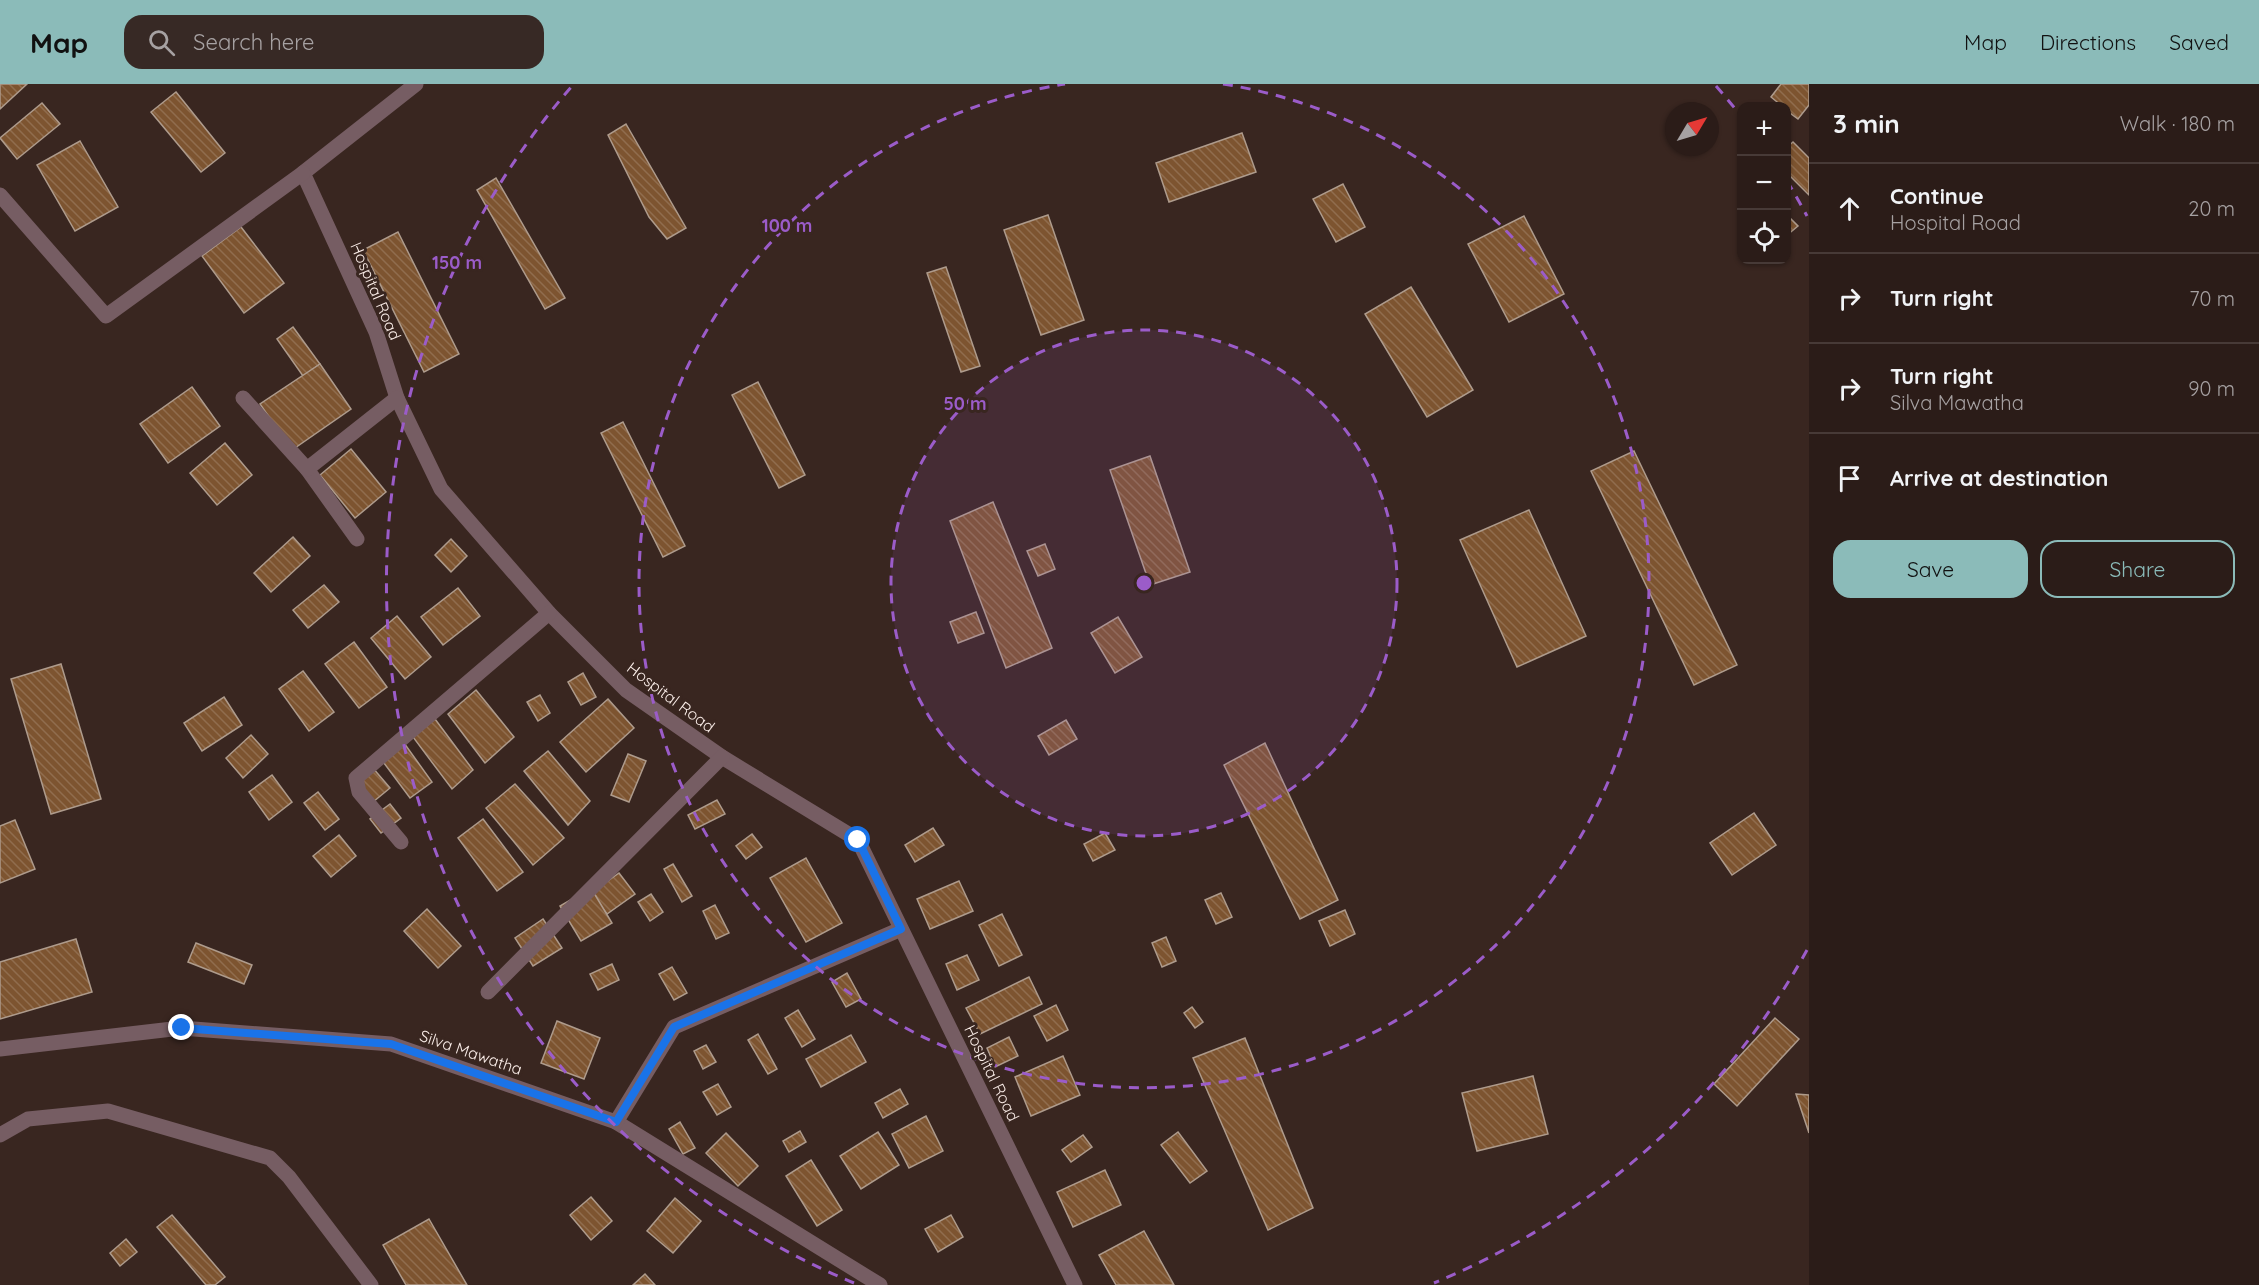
<!DOCTYPE html>
<meta charset="utf-8">
<style>
:root{--surface:#2b1c18;--page:#372925;--text:#f1f3f6;--muted:#a6a1a2;--line:#473a37;--accent:#8bbbb9}
body{margin:0;font-family:Quicksand,sans-serif;background:var(--page);color:var(--text)}
.controls{position:absolute;right:18px;top:18px;display:grid;overflow:hidden;border-radius:12px;box-shadow:0 2px 4px #0004}
.controls button{width:54px;height:54px;display:grid;place-items:center;padding:0;border:0;border-bottom:2px solid var(--line);background:var(--surface);color:var(--text);font:30px sans-serif}
.compass{position:absolute;left:1665px;top:18px;width:54px;height:54px;border-radius:50%;background:var(--surface);box-shadow:0 2px 4px #0004;rotate:52deg}
.stop{position:absolute;width:18px;height:18px;margin:-14px;border:4px solid #1a73e8;border-radius:50%;background:#fff}
.stop.end{background:#1a73e8;border-color:#fff;box-shadow:0 2px 6px #0008}
.list{margin:0;padding:0;list-style:none}
h2{display:flex;justify-content:space-between;align-items:center;height:78px;margin:0;padding:0 24px;font-size:26px}
h2 small{font-size:20px;font-weight:400;color:var(--muted)}
.list li{display:grid;grid-template-columns:39px 1fr auto;gap:18px;align-items:center;box-sizing:border-box;height:90px;padding:0 24px;border-top:2px solid var(--line)}
.list b{display:block;font-size:22px;white-space:nowrap}
.list p{margin:0;font-size:20px;white-space:nowrap;color:var(--muted)}
.list em{font-size:20px;font-style:normal;color:var(--muted)}
.actions{display:flex;gap:12px;padding:18px 24px}
.actions a{flex:1;padding:14px 0;border:2px solid var(--accent);border-radius:18px;text-align:center;font-size:21px;color:var(--accent)}
.actions .main{background:var(--accent);color:#111}
.icon{flex:none;width:33px;height:33px;fill:none;stroke:currentColor;stroke-width:2;stroke-linecap:round;stroke-linejoin:round}
.map{position:relative;flex:none;width:1809px;height:1201px;overflow:hidden}
header{display:flex;align-items:center;gap:36px;box-sizing:border-box;height:84px;padding:0 30px;background:var(--accent);color:#111}
header strong{font-size:28px}
nav{display:flex;gap:33px;margin-inline-start:auto;font-size:21px}
.search{width:420px;height:54px;background:var(--page);display:flex;align-items:center;gap:15px;box-sizing:border-box;padding:0 21px;border-radius:18px;color:var(--muted);font-size:22px}
main{display:flex}
aside{flex:1;background:var(--surface)}
.map>svg:first-child{display:block}
</style>
<header>
<strong>Map</strong>
<div class="search"><svg class="icon" aria-label="search" viewBox="0 0 24 24"><circle cx="10" cy="10" r="6"/><path d="M15 15l6 6"/></svg>Search here</div>
<nav><a>Map</a><a>Directions</a><a>Saved</a></nav>
</header>
<main>
<div class="map">
<svg width="1809" height="1201" viewBox="0 0 1809 1201">
<defs>
<pattern id="building-back-hatch" width="6" height="6" patternUnits="userSpaceOnUse" patternTransform="scale(1.5)"><rect width="6" height="6" fill="#7d5430"/><path d="M-1 5l2 2M0 0l6 6M5-1l2 2" fill="none" stroke="#906d4e"/></pattern>
</defs>
<rect width="100%" height="100%" fill="#392620"/>
<g fill="url(#building-back-hatch)" stroke="#ae9b8c" stroke-width="1.5">
<polygon points="0,0 27,0 0,25"/>
<polygon points="1781,0 1809,0 1809,21 1798,35 1786,26 1786,22 1782,22 1771,13"/>
<polygon points="176,8 225,69 201,88 151,28"/>
<polygon points="42,19 60,40 17,75 0,54"/>
<polygon points="626,40 686,144 667,155 649,133 608,51"/>
<polygon points="1242,49 1256,88 1169,118 1156,79"/>
<polygon points="80,57 118,123 75,147 37,81"/>
<polygon points="1793,58 1809,74 1809,111 1786,88 1786,64"/>
<polygon points="496,94 565,214 545,225 477,106"/>
<polygon points="1343,100 1365,143 1336,158 1313,115"/>
<polygon points="1786,130 1798,142 1786,152"/>
<polygon points="1048,131 1084,236 1041,251 1004,146"/>
<polygon points="1524,132 1564,210 1509,238 1468,160"/>
<polygon points="241,143 284,199 244,229 202,172"/>
<polygon points="398,148 459,270 424,288 363,166"/>
<polygon points="946,183 980,282 961,288 927,189"/>
<polygon points="1411,203 1473,306 1427,333 1365,230"/>
<polygon points="293,243 320,280 303,292 277,255"/>
<polygon points="320,280 351,325 292,366 260,320"/>
<polygon points="758,298 805,391 779,404 732,311"/>
<polygon points="192,303 220,342 168,379 140,340"/>
<polygon points="623,338 685,462 663,473 601,349"/>
<polygon points="225,359 252,391 217,421 190,389"/>
<polygon points="351,365 386,408 355,434 320,391"/>
<polygon points="1634,367 1737,581 1694,601 1591,387"/>
<polygon points="1150,372 1190,488 1150,501 1110,386"/>
<polygon points="993,418 1052,564 1006,584 950,437"/>
<polygon points="1529,426 1586,552 1517,583 1460,456"/>
<polygon points="293,453 310,472 271,508 254,489"/>
<polygon points="451,455 467,472 451,488 435,471"/>
<polygon points="1045,460 1055,485 1038,492 1027,467"/>
<polygon points="324,501 339,518 308,544 293,526"/>
<polygon points="458,504 480,532 443,561 421,533"/>
<polygon points="976,528 984,549 958,559 950,538"/>
<polygon points="397,532 431,573 405,595 371,554"/>
<polygon points="1118,533 1142,573 1115,589 1091,549"/>
<polygon points="354,558 387,603 359,624 325,580"/>
<polygon points="61,580 101,715 51,730 11,595"/>
<polygon points="303,587 334,628 309,647 279,605"/>
<polygon points="583,589 596,613 581,621 568,598"/>
<polygon points="476,606 514,653 485,679 448,630"/>
<polygon points="540,611 550,629 538,637 527,618"/>
<polygon points="224,613 242,641 202,667 184,639"/>
<polygon points="608,615 634,644 586,688 560,658"/>
<polygon points="435,635 473,686 452,705 413,653"/>
<polygon points="1066,636 1077,655 1049,671 1038,652"/>
<polygon points="251,651 268,670 243,694 226,674"/>
<polygon points="404,659 432,698 410,714 381,675"/>
<polygon points="1265,659 1338,816 1300,835 1224,681"/>
<polygon points="548,667 590,717 568,741 524,687"/>
<polygon points="628,670 646,677 629,718 611,711"/>
<polygon points="372,683 390,704 373,718 355,697"/>
<polygon points="272,691 292,718 269,736 249,708"/>
<polygon points="515,700 564,754 533,781 486,724"/>
<polygon points="318,708 339,735 325,746 304,719"/>
<polygon points="717,716 725,730 695,745 688,731"/>
<polygon points="390,720 401,734 381,749 370,735"/>
<polygon points="1754,729 1776,761 1732,791 1710,759"/>
<polygon points="483,735 523,788 497,807 458,754"/>
<polygon points="15,736 35,785 0,799 0,742"/>
<polygon points="933,744 944,761 915,778 905,761"/>
<polygon points="1105,749 1115,766 1093,777 1084,760"/>
<polygon points="752,750 762,763 746,775 736,762"/>
<polygon points="339,751 356,772 331,793 313,772"/>
<polygon points="806,774 842,839 806,858 770,794"/>
<polygon points="673,780 692,812 682,818 664,785"/>
<polygon points="619,789 635,810 607,830 591,809"/>
<polygon points="959,797 973,827 930,845 917,815"/>
<polygon points="591,804 612,839 581,857 560,822"/>
<polygon points="1221,809 1232,833 1216,840 1205,816"/>
<polygon points="651,810 663,828 650,837 638,818"/>
<polygon points="715,821 729,849 716,855 703,827"/>
<polygon points="427,825 461,862 438,884 404,847"/>
<polygon points="1345,826 1355,850 1330,862 1319,837"/>
<polygon points="1002,830 1022,871 999,882 979,841"/>
<polygon points="543,835 562,864 533,882 515,854"/>
<polygon points="1166,853 1176,877 1162,883 1152,859"/>
<polygon points="76,855 92,908 0,935 0,878"/>
<polygon points="196,859 252,881 244,900 188,878"/>
<polygon points="967,871 979,896 957,906 946,880"/>
<polygon points="612,880 619,896 598,906 590,890"/>
<polygon points="672,883 687,909 674,916 659,890"/>
<polygon points="847,889 861,915 846,923 832,898"/>
<polygon points="1029,893 1042,920 980,950 966,924"/>
<polygon points="1056,921 1068,946 1047,957 1034,932"/>
<polygon points="1192,923 1203,938 1195,944 1184,929"/>
<polygon points="798,926 815,955 802,963 785,934"/>
<polygon points="1775,934 1799,955 1737,1022 1714,1000"/>
<polygon points="557,937 600,954 584,995 541,979"/>
<polygon points="758,950 777,985 768,990 748,956"/>
<polygon points="851,951 866,978 821,1003 806,975"/>
<polygon points="1009,953 1018,972 995,983 987,964"/>
<polygon points="1245,954 1313,1124 1268,1146 1193,974"/>
<polygon points="706,961 716,978 703,985 694,967"/>
<polygon points="1063,972 1080,1011 1031,1032 1015,993"/>
<polygon points="1533,992 1548,1050 1477,1067 1462,1009"/>
<polygon points="718,1000 731,1023 717,1031 703,1008"/>
<polygon points="900,1005 908,1020 883,1034 875,1019"/>
<polygon points="1796,1010 1809,1011 1809,1049"/>
<polygon points="926,1032 943,1067 909,1084 892,1050"/>
<polygon points="680,1038 695,1064 683,1070 669,1045"/>
<polygon points="800,1047 806,1058 789,1068 783,1057"/>
<polygon points="878,1048 899,1081 861,1105 840,1072"/>
<polygon points="1178,1048 1207,1087 1190,1099 1161,1061"/>
<polygon points="726,1049 758,1082 738,1102 706,1069"/>
<polygon points="1083,1051 1092,1063 1071,1078 1062,1066"/>
<polygon points="811,1076 842,1126 817,1142 786,1092"/>
<polygon points="1105,1086 1121,1121 1073,1143 1057,1108"/>
<polygon points="591,1113 612,1137 591,1156 570,1131"/>
<polygon points="675,1114 701,1137 673,1169 647,1147"/>
<polygon points="172,1131 225,1193 215,1201 206,1201 157,1143"/>
<polygon points="951,1131 963,1153 938,1168 925,1145"/>
<polygon points="429,1135 467,1201 406,1201 383,1161"/>
<polygon points="1144,1147 1174,1201 1116,1201 1099,1171"/>
<polygon points="126,1155 137,1168 120,1182 110,1169"/>
<polygon points="645,1190 655,1201 633,1201"/>
</g>
<g fill="none" stroke-linecap="round" stroke-linejoin="round">
<polyline stroke="#765d63" stroke-width="15" points="0,1051 28,1035 108,1027 270,1074 289,1093 371,1201"/>
<g stroke="#765d63" stroke-width="15">
<polyline points="416,0 303,89 376,248 397,314 441,405 549,529 626,606 722,673 858,756 1075,1201"/>
<polyline points="0,111 106,232 303,89"/>
<polyline points="243,314 307,385 357,455"/>
<polyline points="307,385 397,314"/>
<polyline points="401,758 359,708 356,694 549,529"/>
<polyline points="488,908 722,673"/>
<polyline points="0,965 181,944 391,960 616,1038 880,1201"/>
<polyline points="616,1038 674,943 901,845"/>
</g>
</g>
<g fill="none" stroke-linecap="round" stroke-linejoin="round">
<polyline stroke="#1a73e8" stroke-width="8" points="182,944 391,960 616,1038 674,943 901,845 858,756"/>
</g>
<circle cx="1144" cy="499" r="253" fill="#9b5cc9" fill-opacity=".12"/>
<g fill="none" stroke="#9b5cc9" stroke-width="3" stroke-dasharray="10 8">
<circle cx="1144" cy="499" r="253"/>
<path d="M1223 0A505 505 0 1 1 1065 0"/>
<path d="M1807 866A758 758 0 0 1 1434 1199M854 1199A758 758 0 0 1 572 2M1716 2A758 758 0 0 1 1741 32M1787 97A758 758 0 0 1 1807 132"/>
</g>
<g text-anchor="middle" stroke-width="6" stroke-linejoin="round" paint-order="stroke">
<g font-size="16" fill="#faede8" stroke="#392620">
<text transform="translate(376 207) rotate(67)" y="6">Hospital Road</text>
<text transform="translate(671 613) rotate(37)" y="6">Hospital Road</text>
<text transform="translate(471 968) rotate(19)" y="6">Silva Mawatha</text>
<text transform="translate(992 989) rotate(64)" y="6">Hospital Road</text>
</g>
</g>
<circle cx="1144" cy="499" r="9" fill="#9b5cc9" stroke="#392620" stroke-width="3"/>
<g font-size="18" text-anchor="middle" font-weight="bold" fill="#9b5cc9" stroke="#392620" stroke-width="6" stroke-linejoin="round" paint-order="stroke">
<text x="787" y="148">100 m</text>
<text x="457" y="185">150 m</text>
<text x="965" y="326">50 m</text>
</g>
</svg>
<div class="controls">
<button>+</button>
<button>−</button>
<button><svg class="icon" aria-label="locate" viewBox="0 0 24 24"><circle cx="12" cy="12" r="6"/><path d="M12 2v4M12 18v4M2 12h4M18 12h4"/></svg></button>
</div>
<svg class="compass" viewBox="-18 -18 36 36"><path d="M0-13l5 13h-10z" fill="#e53935"/><path d="M0 13l5-13h-10z" fill="#a6a1a2"/></svg>
<div class="stop" style="left:858px;top:756px"></div>
<div class="stop end" style="left:182px;top:944px"></div>
</div>
<aside>
<h2>3 min<small>Walk · 180 m</small></h2>
<ul class="list">
<li><svg class="icon" aria-label="ahead" viewBox="0 0 24 24"><path d="M12 20V5M6 11l6-6 6 6"/></svg><div><b>Continue</b><p>Hospital Road</p></div><em>20 m</em></li>
<li><svg class="icon" aria-label="right" viewBox="0 0 24 24"><path d="M7 20v-9h11M14 6l5 5-5 5"/></svg><div><b>Turn right</b></div><em>70 m</em></li>
<li><svg class="icon" aria-label="right" viewBox="0 0 24 24"><path d="M7 20v-9h11M14 6l5 5-5 5"/></svg><div><b>Turn right</b><p>Silva Mawatha</p></div><em>90 m</em></li>
<li><svg class="icon" aria-label="arrive" viewBox="0 0 24 24"><path d="M6 21V4h12l-3 4 3 4H6"/></svg><div><b>Arrive at destination</b></div></li>
</ul>
<div class="actions"><a class="main">Save</a><a>Share</a></div>
</aside>
</main>
